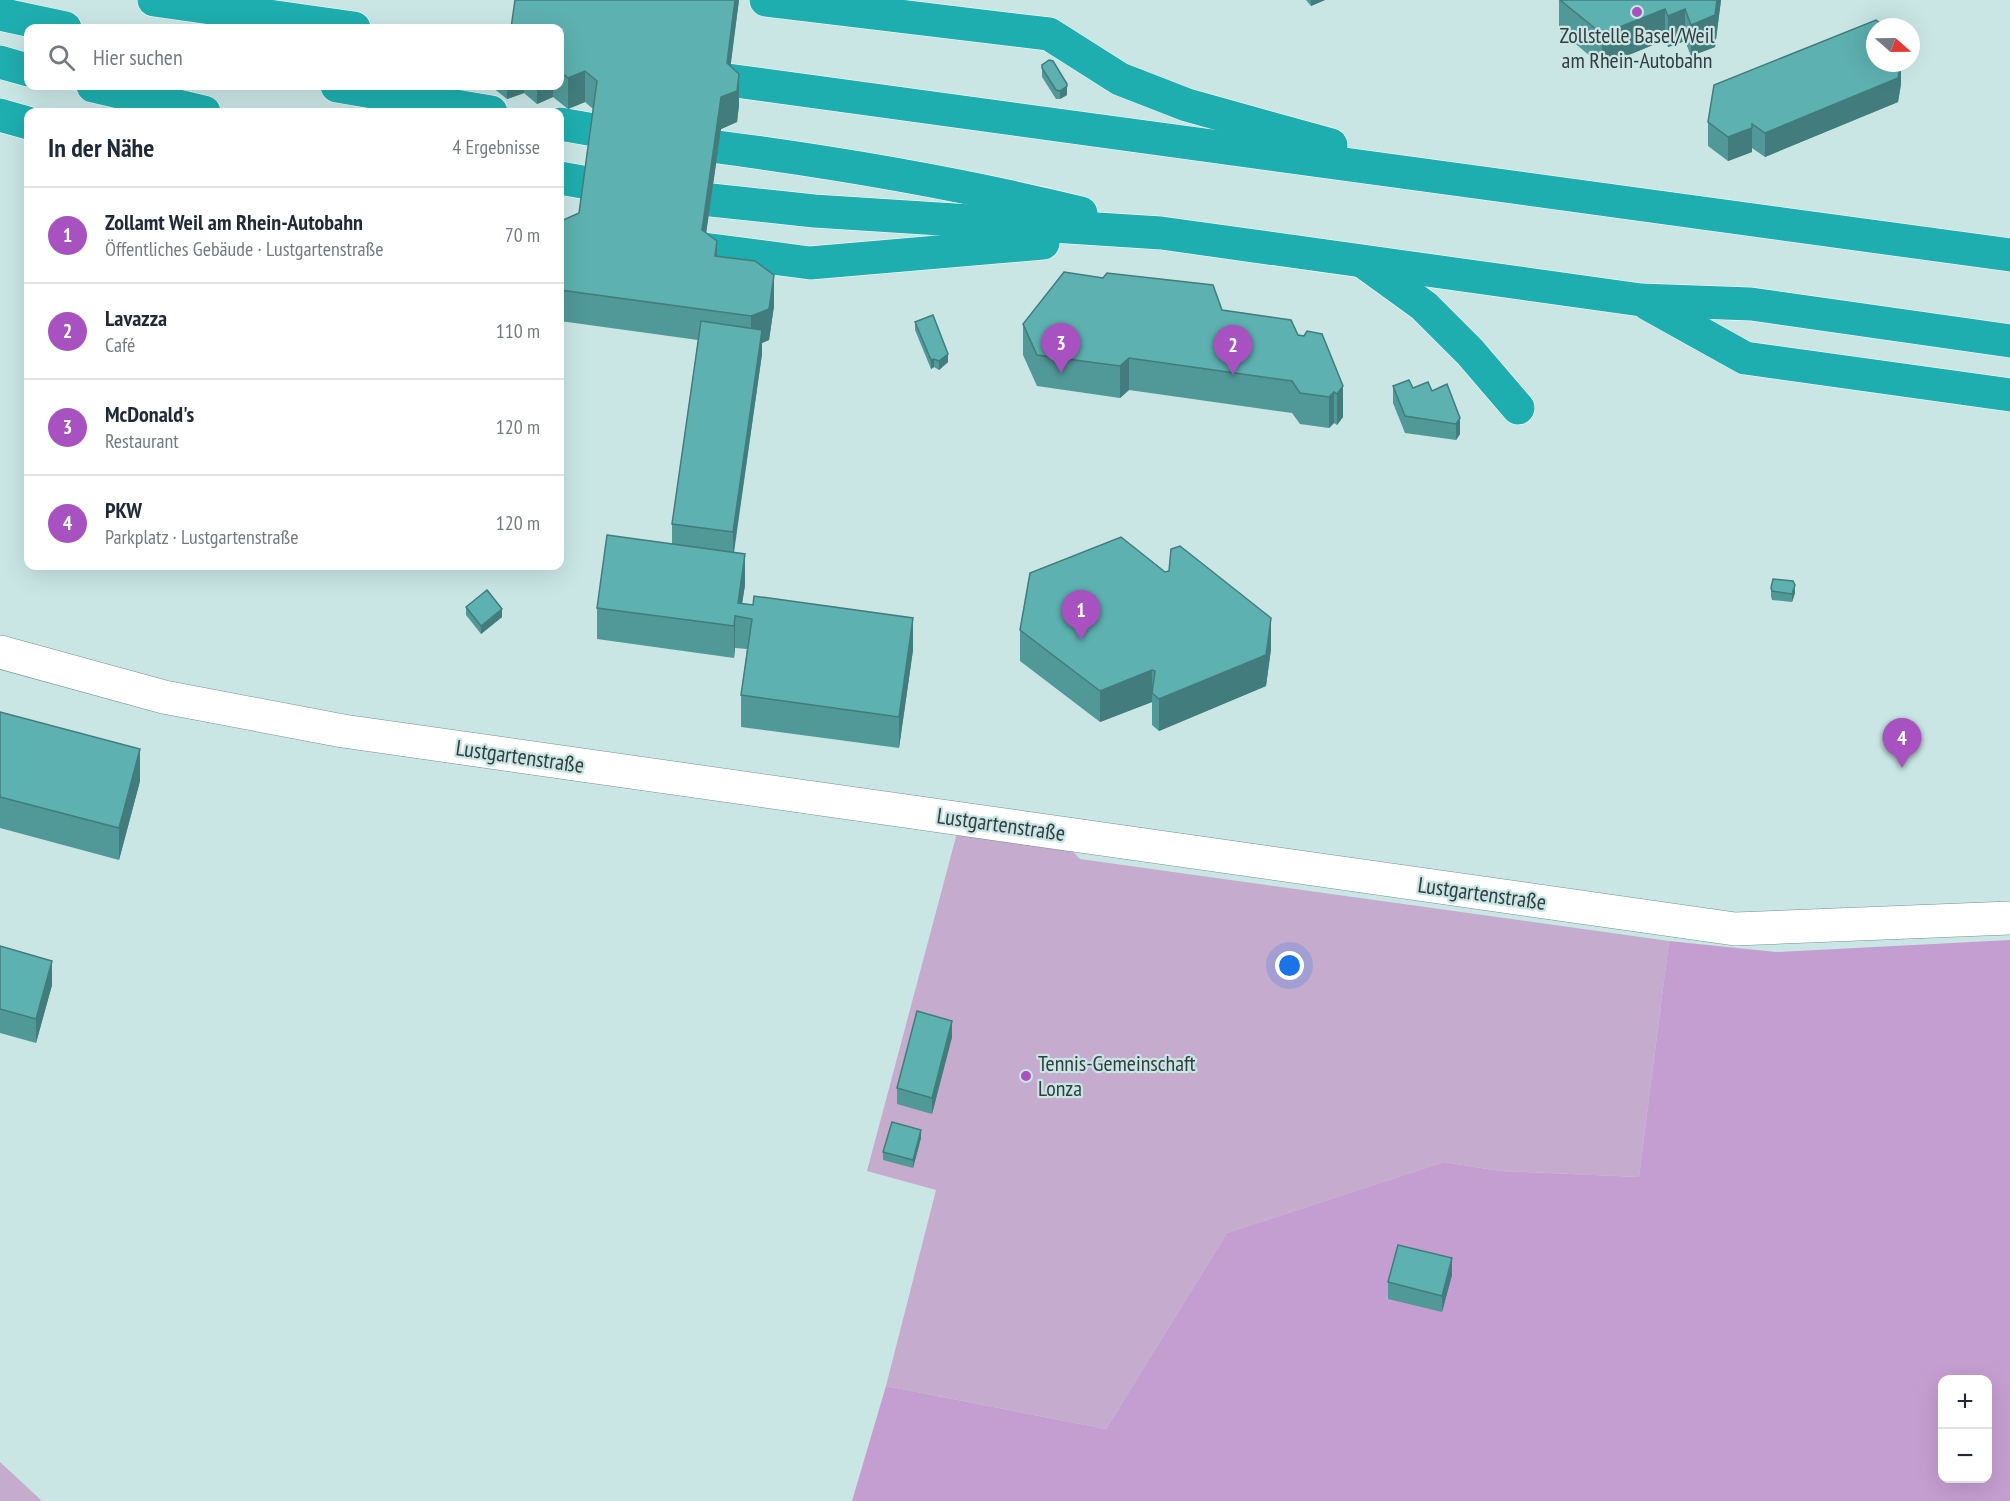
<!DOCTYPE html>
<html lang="de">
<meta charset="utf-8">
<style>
:root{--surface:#fff;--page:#f6f6f7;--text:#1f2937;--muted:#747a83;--line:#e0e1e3;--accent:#a752c0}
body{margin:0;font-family:"PT Sans Narrow",sans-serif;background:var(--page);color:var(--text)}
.controls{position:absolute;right:18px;bottom:18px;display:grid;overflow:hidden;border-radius:12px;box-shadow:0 6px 24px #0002}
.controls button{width:54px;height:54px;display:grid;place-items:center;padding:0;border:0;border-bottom:2px solid var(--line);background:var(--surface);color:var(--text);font:30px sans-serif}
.compass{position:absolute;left:1866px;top:18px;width:54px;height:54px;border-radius:50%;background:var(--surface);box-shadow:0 6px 24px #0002;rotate:110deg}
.you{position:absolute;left:1290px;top:966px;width:21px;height:21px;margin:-15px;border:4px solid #fff;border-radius:50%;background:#1a73e8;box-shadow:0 0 0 9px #1a73e833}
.badge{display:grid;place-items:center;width:39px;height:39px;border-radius:50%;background:var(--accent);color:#fff;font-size:20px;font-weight:700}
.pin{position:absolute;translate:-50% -50px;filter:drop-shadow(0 2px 3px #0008)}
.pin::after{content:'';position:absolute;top:32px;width:21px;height:18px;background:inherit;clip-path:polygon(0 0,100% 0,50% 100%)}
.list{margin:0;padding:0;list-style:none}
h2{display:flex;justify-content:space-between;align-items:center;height:78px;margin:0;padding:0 24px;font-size:26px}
h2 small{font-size:20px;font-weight:400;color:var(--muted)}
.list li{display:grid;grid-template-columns:39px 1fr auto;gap:18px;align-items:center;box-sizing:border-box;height:96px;padding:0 24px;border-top:2px solid var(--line)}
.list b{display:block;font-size:22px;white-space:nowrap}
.list p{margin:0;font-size:20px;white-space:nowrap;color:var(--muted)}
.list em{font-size:20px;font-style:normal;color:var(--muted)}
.icon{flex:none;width:33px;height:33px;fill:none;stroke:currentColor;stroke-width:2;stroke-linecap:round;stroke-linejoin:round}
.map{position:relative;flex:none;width:2010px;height:1501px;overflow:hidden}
.search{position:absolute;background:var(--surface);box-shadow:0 6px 24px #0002;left:24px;top:24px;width:540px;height:66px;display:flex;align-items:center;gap:15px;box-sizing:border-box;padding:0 21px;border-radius:12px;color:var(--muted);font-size:22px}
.panel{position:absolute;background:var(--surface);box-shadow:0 6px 24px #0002;left:24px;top:108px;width:540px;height:462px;border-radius:12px}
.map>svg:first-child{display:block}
</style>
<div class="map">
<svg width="2010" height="1501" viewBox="0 0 2010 1501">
<rect width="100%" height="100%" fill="#c9e6e5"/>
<g fill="#c5abce">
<polygon points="961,818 1054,832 1080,859 1669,941 1639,1177 1500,1171 1444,1162 1227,1233 1106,1429 886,1386 936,1190 867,1171"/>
<polygon points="0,1462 42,1501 0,1501"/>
</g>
<path fill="#c49ed0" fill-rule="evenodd" d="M2010 940V1501H852L886 1386 1106 1429 1227 1233 1444 1162 1500 1171 1639 1177 1669 941 1776 952ZM1942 1380H1988V1478H1942Z"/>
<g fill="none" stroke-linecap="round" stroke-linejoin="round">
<defs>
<polyline id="minor" points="0,652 164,697 343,731 1735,929 2010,918"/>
<g id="highway">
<polyline points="154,0 354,28"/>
<polyline points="766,0 1049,34 1120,79 1187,105 1331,145"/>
<polyline points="0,14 65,28"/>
<polyline points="0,62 28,70"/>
<polyline points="728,80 2010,255"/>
<polyline points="93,86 204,112"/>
<polyline points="337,86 491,112"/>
<polyline points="0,115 28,123"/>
<polyline points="560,124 594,130"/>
<path d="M718 147C840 163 962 184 1081 213"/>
<polyline points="560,178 588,183"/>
<polyline points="711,200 814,211 1161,233 1641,300 1751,304 2010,341"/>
<polyline points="704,249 810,263 1043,243"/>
<polyline points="1366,264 1424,306 1470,352 1518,408"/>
<polyline points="1648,304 1745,358 2010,395"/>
</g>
</defs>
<use href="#minor" stroke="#769090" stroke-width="34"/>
<use href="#highway" stroke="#fff" stroke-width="34"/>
<use href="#minor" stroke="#fff" stroke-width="33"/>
<use href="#highway" stroke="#1faeaf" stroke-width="33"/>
</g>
<g fill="#519898">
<polygon points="515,0 739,0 730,66 739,105 737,122 721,129 706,233 717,256 774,306 769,340 762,343 762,354 734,553 745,585 742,603 913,650 899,748 741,727 741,695 747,649 735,648 734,658 597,639 597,608 672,544 672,524 698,340 560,321 560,233 579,213 593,109 585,102 568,109 553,97 537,104 524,93 507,99 492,87 492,86 560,86 560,28"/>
<polygon points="1306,0 1325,0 1311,6"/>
<polygon points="1559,0 1721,0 1715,47 1691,56 1685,41 1668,47 1665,40 1602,66 1559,30"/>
<polygon points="1875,27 1901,84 1898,102 1765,157 1752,148 1752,152 1728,161 1708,146 1708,122"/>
<polygon points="1042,68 1067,95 1060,99 1056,99 1042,77"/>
<polygon points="1222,310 1298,335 1304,336 1322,334 1343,417 1337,425 1334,423 1329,428 1300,424 1292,413 1129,390 1120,398 1037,386 1023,355 1023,324"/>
<polygon points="915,322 948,362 939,370 934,367 931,369 915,330"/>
<polygon points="1447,384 1460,434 1456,440 1405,433 1393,403 1393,386 1432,391"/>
<polygon points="1165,572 1271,649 1266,686 1159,731 1152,725 1152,702 1100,722 1020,661 1020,630"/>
<polygon points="1771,588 1795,593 1792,602 1772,600 1771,596"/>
<polygon points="466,607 502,617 481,634 466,615"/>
<polygon points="0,712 140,781 119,860 0,828"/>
<polygon points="0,946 52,985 36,1043 0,1033"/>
<polygon points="952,1037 932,1114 897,1104 897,1088"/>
<polygon points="921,1138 913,1168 883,1160 883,1152"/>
<polygon points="1452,1275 1442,1312 1388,1299 1388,1282"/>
</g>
<g fill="#427c7c">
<polygon points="735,0 739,0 727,94 727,63"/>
<polygon points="1311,0 1325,0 1311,6"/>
<polygon points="1717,0 1721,0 1715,47 1691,56 1691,25"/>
<polygon points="1665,9 1665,40 1602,66 1602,34"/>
<polygon points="1685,9 1685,41 1668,47 1668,16"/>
<polygon points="1901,63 1901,84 1898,102 1765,157 1765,133"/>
<polygon points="585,71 585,102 568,109 568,78"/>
<polygon points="739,74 739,105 737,122 721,129 702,262 702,230 721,97"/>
<polygon points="1067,84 1067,95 1060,99 1060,91"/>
<polygon points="507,86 524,86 524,93 507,99"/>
<polygon points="537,86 553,86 553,97 537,104"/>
<polygon points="1752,124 1752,152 1728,161 1728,137"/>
<polygon points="717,241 717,272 715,256"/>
<polygon points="774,275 774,306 769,340 762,343 762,354 733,556 733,532 751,347 751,316"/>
<polygon points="948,354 948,362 939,370 939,361"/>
<polygon points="1129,358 1129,390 1120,398 1120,366"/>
<polygon points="934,359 934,367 931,369 931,360"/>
<polygon points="1343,386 1343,417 1337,425 1337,394"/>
<polygon points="1334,392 1334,423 1329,428 1329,397"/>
<polygon points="1460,418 1460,434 1456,440 1456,424"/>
<polygon points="745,554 745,585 740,617 738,603"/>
<polygon points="1795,585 1795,593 1792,602 1792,594"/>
<polygon points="502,609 502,617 481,634 481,626"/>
<polygon points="735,616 735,648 734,658 734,626"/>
<polygon points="913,618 913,650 899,748 899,717"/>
<polygon points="1271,618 1271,649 1266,686 1159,731 1159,699"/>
<polygon points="1152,670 1152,702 1100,722 1100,691"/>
<polygon points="140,749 140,781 119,860 119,828"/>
<polygon points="52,961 52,985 36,1043 36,1019"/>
<polygon points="952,1021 952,1037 932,1114 932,1098"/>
<polygon points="921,1130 921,1138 913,1168 913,1160"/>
<polygon points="1452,1258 1452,1275 1442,1312 1442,1296"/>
</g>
<g fill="#5eb1b1" stroke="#427c7c" stroke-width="1.5">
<polygon points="515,0 735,0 727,63 739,74 737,91 721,97 702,230 717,241 715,256 755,261 774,275 769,309 751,316 560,290 560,233 561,221 579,213 597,81 585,71 568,78 560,71 560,28 511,28"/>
<polygon points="1560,0 1717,0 1715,15 1691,25 1685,9 1668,16 1665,9 1602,34"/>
<polygon points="1876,20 1885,27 1875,27 1875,63 1901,63 1898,78 1765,133 1752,124 1752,128 1728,137 1708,122 1714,85"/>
<polygon points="1049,60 1053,61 1067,84 1067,86 1060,91 1056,90 1042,68 1042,65"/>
<polygon points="1064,272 1103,278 1107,273 1213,285 1222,310 1291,320 1298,335 1304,336 1307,331 1322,334 1343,386 1337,394 1334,392 1329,397 1300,393 1292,381 1129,358 1120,366 1037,355 1023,324"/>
<polygon points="933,315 948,354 939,361 934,359 931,360 915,322"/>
<polygon points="701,321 762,330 733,532 672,524"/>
<polygon points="1409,380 1413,388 1428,382 1432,391 1447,384 1460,418 1456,424 1405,416 1393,386"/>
<polygon points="607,535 745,554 738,603 753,605 754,596 913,618 899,717 741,695 752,619 735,616 734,626 597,608"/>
<polygon points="1121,537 1165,572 1169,571 1171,549 1180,546 1271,618 1266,655 1159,699 1152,693 1155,671 1152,670 1100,691 1020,630 1030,573"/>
<polygon points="1773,579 1793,581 1795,585 1792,594 1772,591 1771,588"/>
<polygon points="487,590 502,609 481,626 466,607"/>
<polygon points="0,712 140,749 119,828 0,797"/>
<polygon points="0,946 52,961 36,1019 0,1009"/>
<polygon points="917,1011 952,1021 932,1098 897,1088"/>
<polygon points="892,1122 921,1130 913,1160 883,1152"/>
<polygon points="1398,1245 1452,1258 1442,1296 1388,1282"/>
</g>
<g fill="#a752c0" stroke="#c9e6e5" stroke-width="2">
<circle cx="1637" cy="12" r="6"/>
<circle cx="1026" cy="1076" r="6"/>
</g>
<g text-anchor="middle" stroke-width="4.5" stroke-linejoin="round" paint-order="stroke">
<g font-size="22" fill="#323d3d" stroke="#c9e6e5">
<text x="1637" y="43">Zollstelle Basel/Weil<tspan x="1637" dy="25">am Rhein-Autobahn</tspan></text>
<text x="1038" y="1071" text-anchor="start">Tennis-Gemeinschaft<tspan x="1038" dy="25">Lonza</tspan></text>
</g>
<g font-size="22" fill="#323d3d" stroke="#c9e6e5">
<text transform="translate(520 756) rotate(8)" y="8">Lustgartenstraße</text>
<text transform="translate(1001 824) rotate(8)" y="8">Lustgartenstraße</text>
<text transform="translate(1482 893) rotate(8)" y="8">Lustgartenstraße</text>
</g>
</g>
</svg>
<div class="controls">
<button>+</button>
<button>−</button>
</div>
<svg class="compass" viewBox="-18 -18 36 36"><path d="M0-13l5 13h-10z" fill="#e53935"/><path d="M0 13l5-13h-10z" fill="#747a83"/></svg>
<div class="you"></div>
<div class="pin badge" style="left:1081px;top:640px">1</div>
<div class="pin badge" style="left:1233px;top:375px">2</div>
<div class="pin badge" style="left:1061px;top:373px">3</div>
<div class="pin badge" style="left:1902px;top:768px">4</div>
<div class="search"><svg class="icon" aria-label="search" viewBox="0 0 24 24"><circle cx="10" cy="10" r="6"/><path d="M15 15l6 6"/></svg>Hier suchen</div>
<section class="panel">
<h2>In der Nähe<small>4 Ergebnisse</small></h2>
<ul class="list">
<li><span class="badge">1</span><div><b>Zollamt Weil am Rhein-Autobahn</b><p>Öffentliches Gebäude · Lustgartenstraße</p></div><em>70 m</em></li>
<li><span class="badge">2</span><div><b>Lavazza</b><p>Café</p></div><em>110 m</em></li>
<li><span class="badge">3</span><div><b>McDonald's</b><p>Restaurant</p></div><em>120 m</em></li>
<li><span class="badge">4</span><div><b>PKW</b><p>Parkplatz · Lustgartenstraße</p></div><em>120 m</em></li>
</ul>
</section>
</div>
